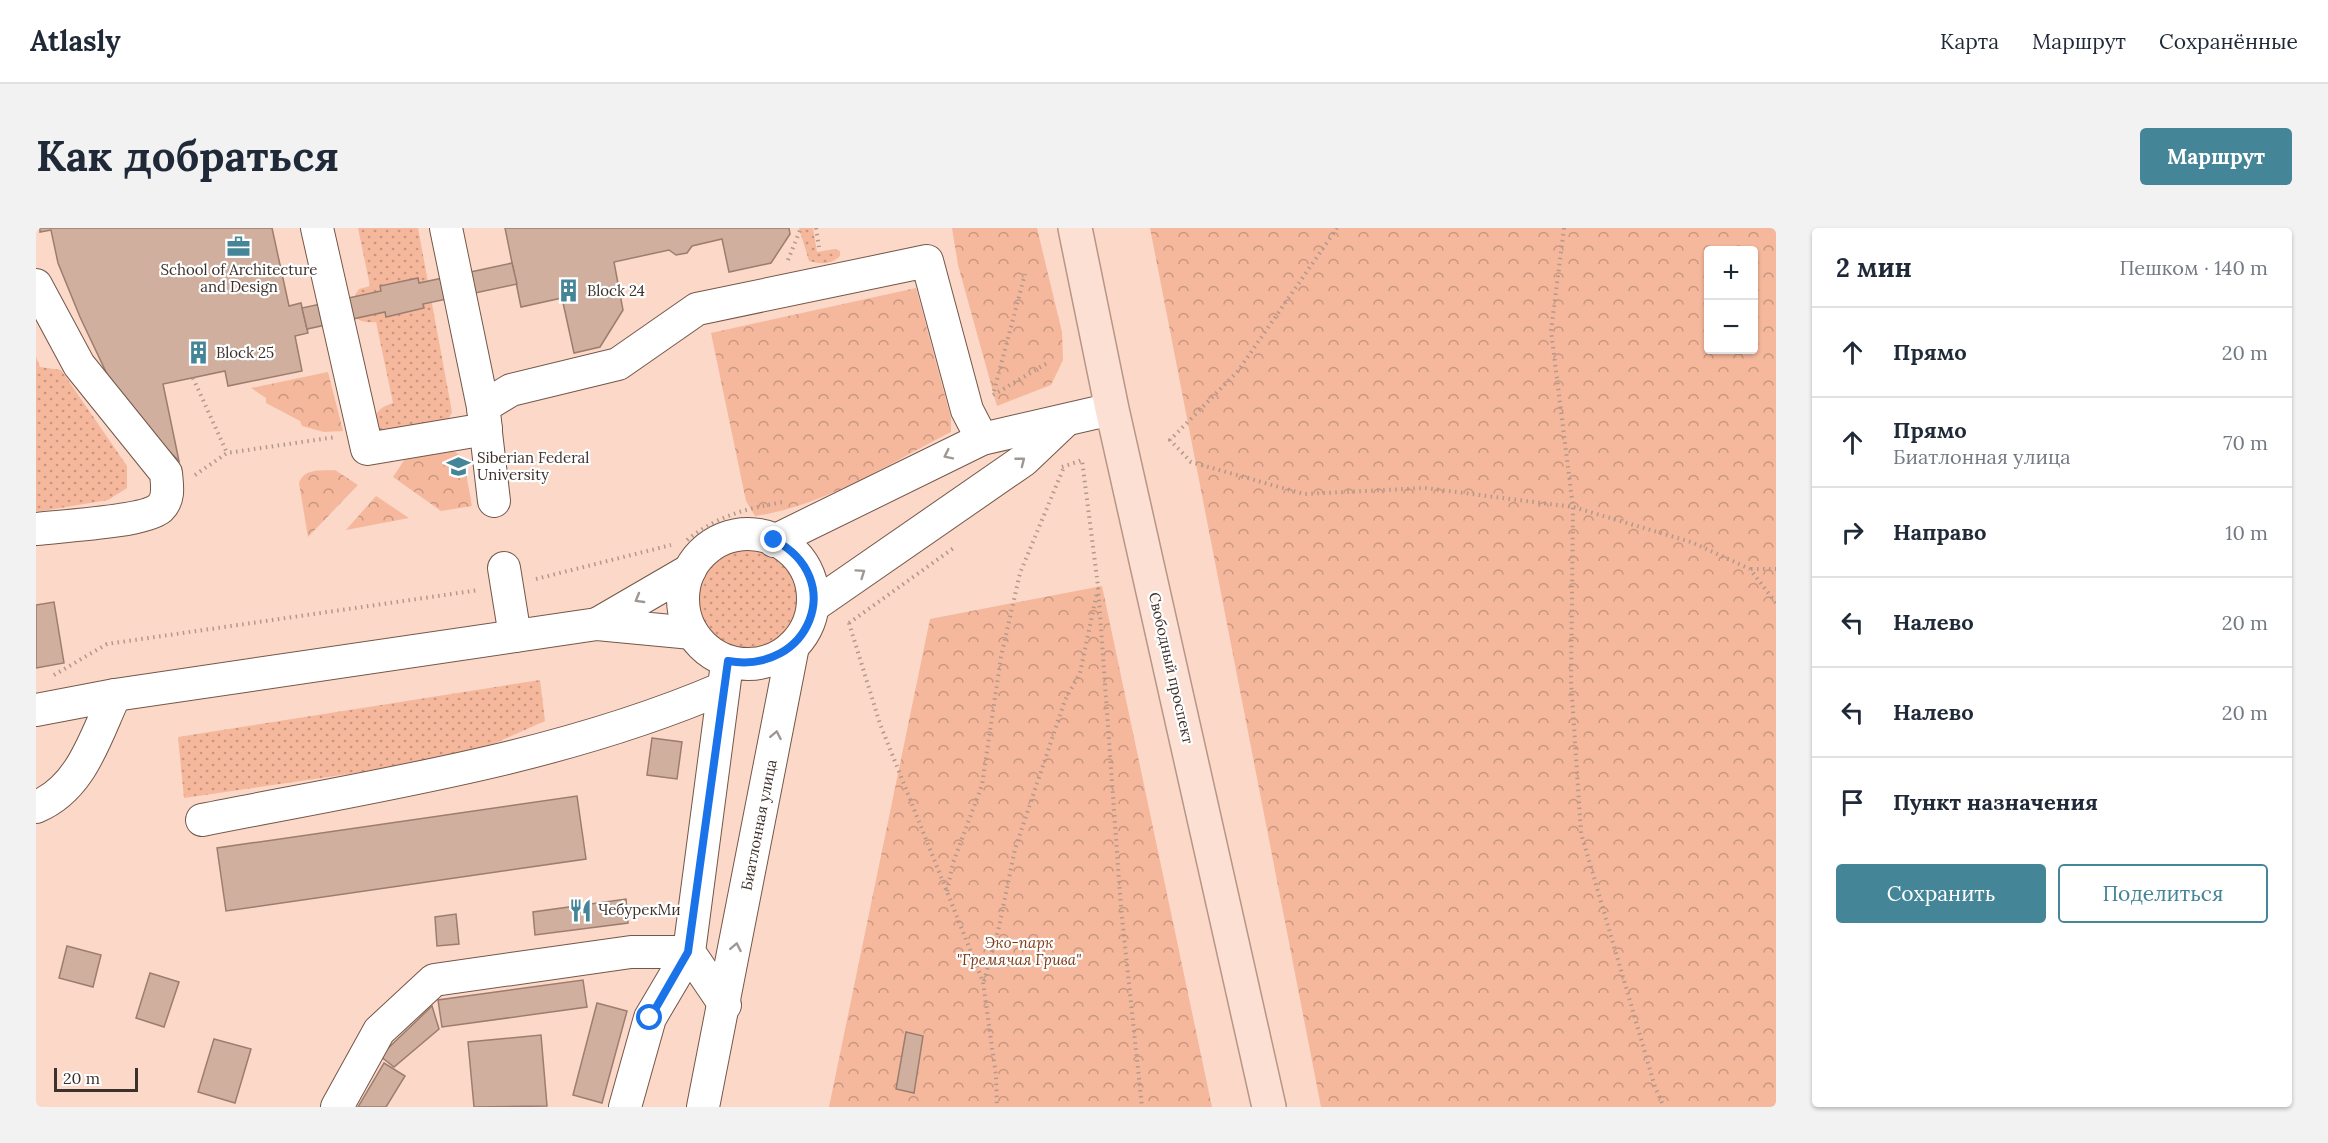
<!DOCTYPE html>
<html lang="ru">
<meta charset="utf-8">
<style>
:root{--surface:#fff;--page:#f2f2f3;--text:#1f2937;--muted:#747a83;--line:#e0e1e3;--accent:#448598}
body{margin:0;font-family:Lora,serif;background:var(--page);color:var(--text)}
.controls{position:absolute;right:18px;top:18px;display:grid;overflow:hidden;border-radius:6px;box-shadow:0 2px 4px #0004}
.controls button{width:54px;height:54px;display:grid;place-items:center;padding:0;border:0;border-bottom:2px solid var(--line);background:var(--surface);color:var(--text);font:30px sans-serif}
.scale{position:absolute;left:18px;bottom:15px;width:84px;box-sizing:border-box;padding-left:6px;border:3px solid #3e312b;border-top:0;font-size:16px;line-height:21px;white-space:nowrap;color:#3e312b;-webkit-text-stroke:4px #fff;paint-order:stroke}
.stop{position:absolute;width:18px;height:18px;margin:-14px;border:4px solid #1a73e8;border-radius:50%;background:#fff}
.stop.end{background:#1a73e8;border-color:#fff;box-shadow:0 2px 6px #0008}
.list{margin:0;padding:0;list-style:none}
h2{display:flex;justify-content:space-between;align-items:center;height:78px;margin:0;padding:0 24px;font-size:26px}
h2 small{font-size:20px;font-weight:400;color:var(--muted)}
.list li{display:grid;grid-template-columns:39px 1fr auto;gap:18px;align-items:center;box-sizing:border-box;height:90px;padding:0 24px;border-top:2px solid var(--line)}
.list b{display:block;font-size:22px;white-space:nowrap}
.list p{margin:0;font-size:20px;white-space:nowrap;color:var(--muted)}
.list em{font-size:20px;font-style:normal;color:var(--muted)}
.actions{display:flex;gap:12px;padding:18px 24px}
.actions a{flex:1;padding:14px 0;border:2px solid var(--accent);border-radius:6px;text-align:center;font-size:21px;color:var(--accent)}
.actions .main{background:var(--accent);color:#fff}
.icon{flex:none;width:33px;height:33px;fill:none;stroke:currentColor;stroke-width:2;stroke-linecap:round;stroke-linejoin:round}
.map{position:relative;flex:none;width:1740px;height:879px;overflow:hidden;border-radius:6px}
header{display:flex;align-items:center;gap:36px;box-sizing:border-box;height:84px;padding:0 30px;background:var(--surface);border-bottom:2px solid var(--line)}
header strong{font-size:28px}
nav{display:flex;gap:33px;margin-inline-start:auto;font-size:21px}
.intro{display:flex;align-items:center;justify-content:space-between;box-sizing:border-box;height:144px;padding:0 36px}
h1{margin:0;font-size:42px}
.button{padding:15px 27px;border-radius:6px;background:var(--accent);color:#fff;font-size:21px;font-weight:700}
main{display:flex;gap:36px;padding:0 36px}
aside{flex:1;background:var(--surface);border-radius:6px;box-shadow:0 2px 4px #0004}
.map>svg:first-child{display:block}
</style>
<header>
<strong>Atlasly</strong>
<nav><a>Карта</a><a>Маршрут</a><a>Сохранённые</a></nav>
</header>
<div class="intro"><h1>Как добраться</h1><a class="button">Маршрут</a></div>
<main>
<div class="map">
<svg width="1740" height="879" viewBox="0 0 1740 879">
<defs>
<pattern id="grass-dots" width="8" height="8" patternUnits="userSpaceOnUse" patternTransform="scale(1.5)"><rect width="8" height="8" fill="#f5b89c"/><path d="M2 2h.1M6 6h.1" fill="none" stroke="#c8967f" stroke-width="1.8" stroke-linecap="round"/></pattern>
<pattern id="forest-crowns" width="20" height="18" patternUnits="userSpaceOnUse" patternTransform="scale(1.5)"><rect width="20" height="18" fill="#f5b89c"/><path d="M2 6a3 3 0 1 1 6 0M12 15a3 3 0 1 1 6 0" fill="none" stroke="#c8967f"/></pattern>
</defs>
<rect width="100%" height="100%" fill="#fbd8c8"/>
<g fill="url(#grass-dots)">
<path d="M322 0H382L416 184 412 192 343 205C335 189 340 180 357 175L340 94C316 97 309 80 323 61L334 58Z"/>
<path d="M763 0H777L781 24 799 21 804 23V28C796 37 783 36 773 33Z"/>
<polygon points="0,129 4,139 25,142 91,238 91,260 72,272 0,284"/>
<circle cx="712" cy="371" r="51"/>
<polygon points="504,452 509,493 448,520 326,544 148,570 142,509"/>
</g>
<g fill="url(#forest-crowns)" fill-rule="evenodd">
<polygon points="916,0 1001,0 1026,104 1027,132 1015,157 961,178 922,37"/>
<path d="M1114 0H1740V879H1285ZM1672 22H1718V122H1672Z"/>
<path d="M880 60 915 190V204C852 236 789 278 719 288L710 273 675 105Z"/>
<polygon points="292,144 307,203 288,204 266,198 264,193 230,175 230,170 215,160"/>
<polygon points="414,221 427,229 436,278 405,283 357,249 369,231"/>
<path d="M299 242 322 257 272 309 263 255C268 240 285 243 299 242Z"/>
<polygon points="340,268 373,290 310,302"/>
<polygon points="1066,358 1176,879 793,879 894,391"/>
</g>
<g fill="#d0af9f" stroke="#9c7d6e" stroke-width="1.5">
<polygon points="4,0 236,0 253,78 265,75 272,105 259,108 266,143 192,158 189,143 127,156 143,233 113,203 71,146 44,89 22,35 15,2 4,4"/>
<polygon points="469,0 753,0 754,6 735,35 693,44 686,11 656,18 651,25 640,27 633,22 578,34 587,82 564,119 538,125 526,70 485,79"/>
<polygon points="476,35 481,56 387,76 388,80 350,89 349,84 271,101 266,80 345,63 344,58 382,50 383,55"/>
<polygon points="18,374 28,435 0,440 0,377"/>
<polygon points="616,510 646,514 641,551 611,547"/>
<polygon points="541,568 550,631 190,683 181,620"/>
<polygon points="590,671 592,695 499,707 497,684"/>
<polygon points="420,686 423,716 401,718 399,689"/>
<polygon points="31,718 65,727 57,759 23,750"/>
<polygon points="114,745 143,754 128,799 100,790"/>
<polygon points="547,752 551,779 406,799 402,772"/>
<polygon points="561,775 591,783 566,875 537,867"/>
<polygon points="396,778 403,801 358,839 344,828"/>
<polygon points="870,804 887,808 878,865 860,861"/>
<polygon points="505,807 511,878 438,879 432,814"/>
<polygon points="178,811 215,821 199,875 162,864"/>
<polygon points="348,835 369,848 350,879 322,879"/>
</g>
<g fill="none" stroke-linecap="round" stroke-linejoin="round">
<defs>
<g id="minor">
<polyline points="281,0 331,221 450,201 447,179 475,162 582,136 661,81 891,33 931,182 946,211"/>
<polyline points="410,0 447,179 458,273"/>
<path d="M0 57 43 137 130 245C131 257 134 271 124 280 108 294 25 298 0 301"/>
<circle cx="712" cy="371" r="65"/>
<polyline points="738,313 946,211 1076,181"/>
<polyline points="468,340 479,408"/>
<polyline points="654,342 561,396 656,405"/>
<polyline points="777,378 988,232 1028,194"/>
<polyline points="0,482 79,467 561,396"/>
<path d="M0 579C46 560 59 509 79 467"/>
<path d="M166 592C341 557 522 531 687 460"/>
<polyline points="689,777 653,724 690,443"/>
<polyline points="301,879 343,803 398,752 595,724 653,724"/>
<polyline points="589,879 614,790 653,724"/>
<polyline points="667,879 757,418"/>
</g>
<polyline id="major" points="1039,0 1076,181 1233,879"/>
</defs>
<use href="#minor" stroke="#745749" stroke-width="34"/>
<use href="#major" stroke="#b89585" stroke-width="36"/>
<g stroke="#b3988c" stroke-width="4" stroke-dasharray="1.5 4.5" stroke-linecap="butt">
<polyline points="780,0 783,19"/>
<polyline points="1301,0 1202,143 1134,212 1155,234 1268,266 1389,260 1537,279 1655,314 1714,341 1740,375"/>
<polyline points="1528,0 1515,103 1537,279 1535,453 1545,605 1619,859 1628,879"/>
<polyline points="752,32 765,0"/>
<polyline points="157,150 191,225"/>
<polyline points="958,163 989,46"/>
<polyline points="957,167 1013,134"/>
<polyline points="1026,239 1046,232 1062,358 1085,680 1106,879"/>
<polyline points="159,247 191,225 300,209"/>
<path d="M651 312C681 288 711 280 748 274"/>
<polyline points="1715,341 1740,341"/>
<polyline points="500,351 635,317"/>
<polyline points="813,395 919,319"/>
<polyline points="813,395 844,496 947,754 960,848 961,879"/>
<polyline points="18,447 71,416 443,362"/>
<polyline points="911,663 917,635 946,557 965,429 984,345 1028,239"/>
<polyline points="948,753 963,699 979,621 1029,472 1044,445 1061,364"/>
</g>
<use href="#minor" stroke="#fff" stroke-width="32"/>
<use href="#major" stroke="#fbe0d3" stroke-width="33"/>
</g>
<defs><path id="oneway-chevron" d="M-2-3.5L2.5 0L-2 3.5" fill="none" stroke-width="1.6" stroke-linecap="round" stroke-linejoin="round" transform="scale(1.5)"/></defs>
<g stroke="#9e9895">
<use href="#oneway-chevron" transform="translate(912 227) rotate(154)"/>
<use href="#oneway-chevron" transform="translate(985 233) rotate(-38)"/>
<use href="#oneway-chevron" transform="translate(825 345) rotate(-35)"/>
<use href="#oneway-chevron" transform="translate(603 371) rotate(150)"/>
<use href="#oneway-chevron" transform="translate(740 507) rotate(-79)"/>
<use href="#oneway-chevron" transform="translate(700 719) rotate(-79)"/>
</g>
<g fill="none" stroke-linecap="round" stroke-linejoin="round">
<path stroke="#1a73e8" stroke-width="8" d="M614 790 652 724 692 433C774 447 812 350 738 312"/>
</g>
<defs>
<symbol id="office-bare" viewBox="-9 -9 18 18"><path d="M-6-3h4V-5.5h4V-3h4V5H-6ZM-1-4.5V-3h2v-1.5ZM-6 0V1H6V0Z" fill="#448598" stroke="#fff" stroke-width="2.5" paint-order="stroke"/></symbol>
<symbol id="building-bare" viewBox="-9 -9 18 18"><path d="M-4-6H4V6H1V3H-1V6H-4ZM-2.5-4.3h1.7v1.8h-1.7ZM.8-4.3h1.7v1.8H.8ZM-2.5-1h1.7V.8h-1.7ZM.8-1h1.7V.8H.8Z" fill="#448598" stroke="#fff" stroke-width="2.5" paint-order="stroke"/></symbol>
<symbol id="university-bare" viewBox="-9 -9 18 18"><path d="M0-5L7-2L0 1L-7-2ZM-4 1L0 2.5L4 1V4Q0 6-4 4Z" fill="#448598" stroke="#fff" stroke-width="2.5" paint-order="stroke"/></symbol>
<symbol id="restaurant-bare" viewBox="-9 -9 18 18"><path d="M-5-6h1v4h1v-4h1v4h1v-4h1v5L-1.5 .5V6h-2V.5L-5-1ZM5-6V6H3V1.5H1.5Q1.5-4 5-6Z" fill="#448598" stroke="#fff" stroke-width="2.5" paint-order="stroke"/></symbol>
</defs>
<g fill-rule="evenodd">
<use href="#office-bare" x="186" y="2" width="33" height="33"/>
<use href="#building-bare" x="516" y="46" width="33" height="33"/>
<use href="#building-bare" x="146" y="108" width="33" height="33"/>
<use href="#university-bare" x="406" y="222" width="33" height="33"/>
<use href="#restaurant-bare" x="528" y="666" width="33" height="33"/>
</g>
<g text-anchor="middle" stroke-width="4.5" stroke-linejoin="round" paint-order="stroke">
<g font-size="15" fill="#3e312b" stroke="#fff" text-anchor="start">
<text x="203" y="47" text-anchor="middle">School of Architecture<tspan x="203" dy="17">and Design</tspan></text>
<text x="551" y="68">Block 24</text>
<text x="180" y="130">Block 25</text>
<text x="441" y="235">Siberian Federal<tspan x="441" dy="17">University</tspan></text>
<text x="562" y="687">ЧебурекМи</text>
</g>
<g font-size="15" fill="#3e312b" stroke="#fff">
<text transform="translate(1135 440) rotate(77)" y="5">Свободный проспект</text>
<text transform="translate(723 597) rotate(-79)" y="5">Биатлонная улица</text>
</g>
<g font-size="15" font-style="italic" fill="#7e3913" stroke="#fff">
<text x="983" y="720">Эко-парк<tspan x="983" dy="17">"Гремячая Грива"</tspan></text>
</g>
</g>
</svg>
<div class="controls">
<button>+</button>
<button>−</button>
</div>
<div class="scale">20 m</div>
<div class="stop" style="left:614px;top:790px"></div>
<div class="stop end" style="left:738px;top:312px"></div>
</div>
<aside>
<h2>2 мин<small>Пешком · 140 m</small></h2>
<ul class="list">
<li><svg class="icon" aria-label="ahead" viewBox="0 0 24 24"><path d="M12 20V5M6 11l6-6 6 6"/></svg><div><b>Прямо</b></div><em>20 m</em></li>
<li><svg class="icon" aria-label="ahead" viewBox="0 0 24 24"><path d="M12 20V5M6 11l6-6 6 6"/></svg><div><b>Прямо</b><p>Биатлонная улица</p></div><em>70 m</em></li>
<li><svg class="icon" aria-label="right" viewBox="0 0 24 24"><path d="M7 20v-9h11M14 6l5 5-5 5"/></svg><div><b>Направо</b></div><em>10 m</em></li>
<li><svg class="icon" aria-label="left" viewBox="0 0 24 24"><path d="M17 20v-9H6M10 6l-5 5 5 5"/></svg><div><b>Налево</b></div><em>20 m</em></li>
<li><svg class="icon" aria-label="left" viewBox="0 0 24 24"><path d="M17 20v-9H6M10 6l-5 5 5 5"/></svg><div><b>Налево</b></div><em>20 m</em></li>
<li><svg class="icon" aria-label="arrive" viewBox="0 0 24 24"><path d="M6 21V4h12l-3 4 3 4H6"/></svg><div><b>Пункт назначения</b></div></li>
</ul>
<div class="actions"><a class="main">Сохранить</a><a>Поделиться</a></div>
</aside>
</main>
